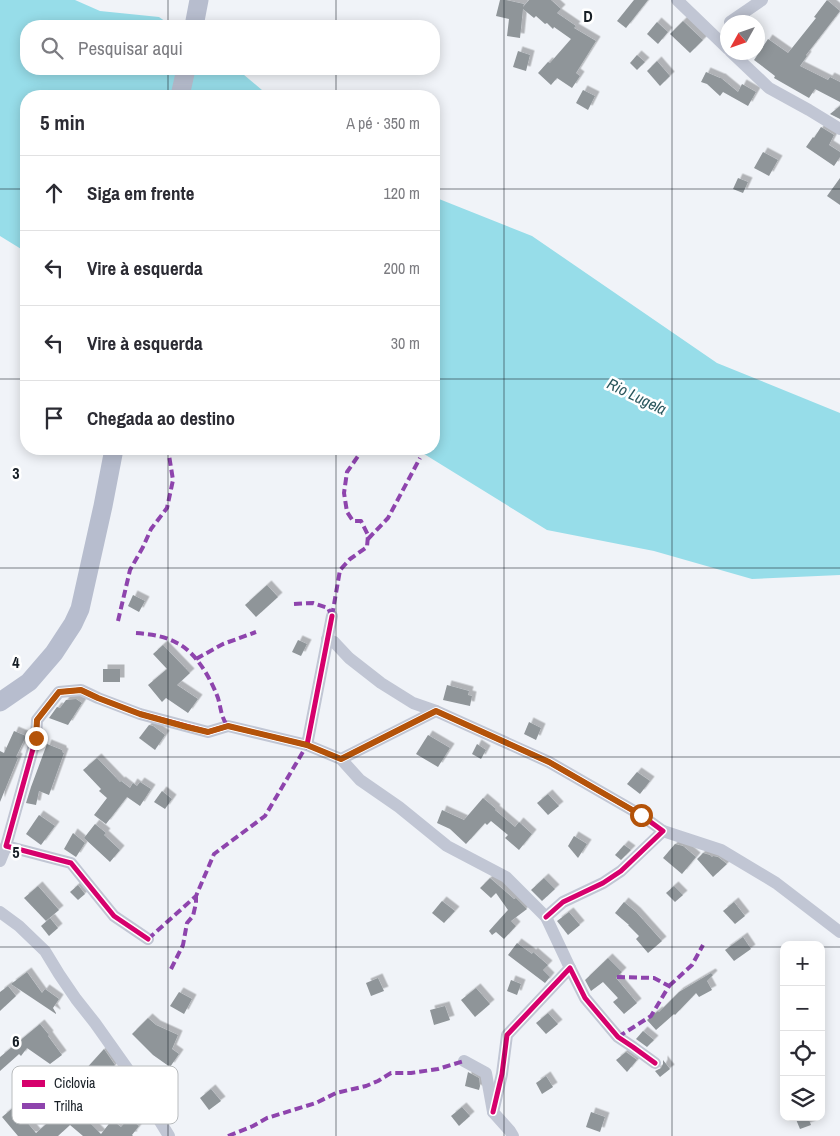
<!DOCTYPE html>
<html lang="pt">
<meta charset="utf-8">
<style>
:root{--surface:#fff;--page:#f7f7f7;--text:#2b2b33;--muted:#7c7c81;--line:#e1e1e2}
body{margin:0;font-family:"Archivo Narrow",sans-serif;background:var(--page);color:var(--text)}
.controls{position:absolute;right:15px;bottom:15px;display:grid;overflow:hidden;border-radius:10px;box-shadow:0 2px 12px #0003}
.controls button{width:45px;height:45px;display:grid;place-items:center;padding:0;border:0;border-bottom:1px solid var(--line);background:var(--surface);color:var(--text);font:25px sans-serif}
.compass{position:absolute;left:720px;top:15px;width:45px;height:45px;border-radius:50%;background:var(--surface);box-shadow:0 2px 12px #0003;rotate:230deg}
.stop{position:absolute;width:15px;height:15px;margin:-11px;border:4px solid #b45309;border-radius:50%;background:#fff}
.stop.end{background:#b45309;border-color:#fff;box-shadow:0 1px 5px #0008}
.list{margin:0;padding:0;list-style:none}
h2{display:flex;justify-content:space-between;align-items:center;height:65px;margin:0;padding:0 20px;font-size:21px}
h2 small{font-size:16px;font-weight:400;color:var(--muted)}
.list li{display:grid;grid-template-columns:32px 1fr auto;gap:15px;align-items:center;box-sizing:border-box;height:75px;padding:0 20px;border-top:1px solid var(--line)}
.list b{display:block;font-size:19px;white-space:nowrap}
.list em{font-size:16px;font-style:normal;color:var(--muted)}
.icon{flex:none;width:28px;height:28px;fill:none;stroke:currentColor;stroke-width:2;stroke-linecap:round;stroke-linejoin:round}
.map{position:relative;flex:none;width:840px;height:1136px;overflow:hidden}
.search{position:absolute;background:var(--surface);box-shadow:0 2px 12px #0003;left:20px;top:20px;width:420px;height:55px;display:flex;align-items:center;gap:12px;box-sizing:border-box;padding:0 18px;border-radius:20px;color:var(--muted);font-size:19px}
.panel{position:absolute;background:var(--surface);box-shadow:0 2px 12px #0003;left:20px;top:90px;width:420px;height:365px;border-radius:20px}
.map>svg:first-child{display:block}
</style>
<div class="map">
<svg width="840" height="1136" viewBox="0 0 840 1136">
<defs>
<filter id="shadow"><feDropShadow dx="4.5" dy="-4.5" stdDeviation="0" flood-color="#0004"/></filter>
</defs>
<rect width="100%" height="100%" fill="#f0f3f8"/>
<g fill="#97dde9">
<polygon points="0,0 75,0 100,11 159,17 172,26 26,26 26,69 237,69 269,96 26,96 26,252 0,236"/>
<polygon points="434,197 532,236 717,363 840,413 840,575 752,579 654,551 547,530 416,449 434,449"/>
</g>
<g fill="#8f9599" filter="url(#shadow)">
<polygon points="500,0 506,0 524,4 523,7 529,0 551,0 561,9 557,13 576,26 574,28 596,41 576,73 580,76 572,88 557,78 551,85 538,73 548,62 550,63 571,39 554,27 553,29 547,23 545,24 536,16 534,18 523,9 520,38 507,36 509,19 496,16"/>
<polygon points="634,0 648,0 626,28 617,21"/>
<polygon points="827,0 840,11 806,55 807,56 800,66 828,80 830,77 840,82 840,102 815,89 809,98 774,78 775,76 754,60 768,39 788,53 816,18 814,17"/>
<polygon points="683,21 703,40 690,53 670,34"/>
<polygon points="657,22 668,32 658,44 647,34"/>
<polygon points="518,51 530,55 526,71 513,67"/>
<polygon points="637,55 645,62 637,70 630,63"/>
<polygon points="657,61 670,76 660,86 647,71"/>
<polygon points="706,72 720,78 721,78 738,92 742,84 756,92 748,106 723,92 720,96 707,84 701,82"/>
<polygon points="583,90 595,96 588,110 576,103"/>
<polygon points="840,106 840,119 830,114"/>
<polygon points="821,127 834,135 829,145 840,152 840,157 834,166 806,147 813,137 814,138"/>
<polygon points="763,152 778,160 769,176 754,168"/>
<polygon points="738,178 748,182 743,193 733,189"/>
<polygon points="840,178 840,205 827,196"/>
<polygon points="267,585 278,597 256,617 245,605"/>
<polygon points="133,595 145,601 139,612 128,606"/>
<polygon points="298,640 307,644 301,656 292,652"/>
<polygon points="163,645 190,673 177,685 198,699 188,713 166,698 162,702 148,685 167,669 153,654"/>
<rect x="103" y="669" width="17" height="13"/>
<polygon points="447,685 469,691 468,695 472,696 470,706 443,700"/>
<polygon points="76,699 82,703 68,725 49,718 57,707 60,708 66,700"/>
<polygon points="529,722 541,728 536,740 524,734"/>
<polygon points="149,725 153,726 165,735 155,750 139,738"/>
<polygon points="14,731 26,736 16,757 18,758 0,802 0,751 4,753"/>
<polygon points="428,735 450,748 438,767 416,754"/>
<polygon points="47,744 62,750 62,752 64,753 49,795 39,791 36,805 26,803 31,787"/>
<polygon points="477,744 486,750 481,759 472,754"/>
<polygon points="97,758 120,782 121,781 130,788 133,783 137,786 140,782 151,789 140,806 127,797 106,824 94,815 107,798 99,791 101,789 83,770"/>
<polygon points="637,772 650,781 640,794 627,784"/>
<polygon points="162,791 172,799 165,809 154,802"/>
<polygon points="548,794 559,806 548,815 537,803"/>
<polygon points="483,798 496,809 495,810 515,827 519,822 532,834 519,850 505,838 508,835 491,821 487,825 485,823 466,844 450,829 437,823 442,810 464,820"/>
<polygon points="39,815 55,826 41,845 26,834"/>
<polygon points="95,824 106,833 104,835 120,850 110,862 84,838"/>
<polygon points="73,833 85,843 76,857 64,849"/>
<polygon points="574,836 587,844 578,858 568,846"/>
<polygon points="675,844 683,846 696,857 682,874 663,858"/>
<polygon points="624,845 631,850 621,860 615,855"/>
<polygon points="703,853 710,855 712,857 713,856 718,857 727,864 713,877 697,859"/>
<polygon points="490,878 514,899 516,898 527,909 511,921 516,926 504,939 496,932 492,935 489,931 508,910 496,893 491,898 480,888"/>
<polygon points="544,878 555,889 542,901 531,890"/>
<polygon points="78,885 85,894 78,900 70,892"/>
<polygon points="38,886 59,910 46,921 24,898"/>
<polygon points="674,886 683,895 675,902 666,893"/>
<polygon points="442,901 455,911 444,923 432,913"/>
<polygon points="624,902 636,912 662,941 648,953 636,939 639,936 628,925 629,925 615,913"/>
<polygon points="734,902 745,916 735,924 723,911"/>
<polygon points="569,912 580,925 568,935 557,921"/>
<polygon points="50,918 58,928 49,936 41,926"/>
<polygon points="743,937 751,949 734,961 725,950"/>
<polygon points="517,943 532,954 533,952 548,965 543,970 550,977 545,983 508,955"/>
<polygon points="608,958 622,972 616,978 637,1003 624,1014 613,1002 618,998 603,982 591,991 585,980"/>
<polygon points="27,972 42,993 45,989 59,999 53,1008 56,1013 56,1014 11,984"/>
<polygon points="711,973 713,975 707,981 712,990 699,997 696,993 675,1015 674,1014 656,1030 647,1020 658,1011 659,1012 679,992"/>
<polygon points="378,978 384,991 371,996 366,983"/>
<polygon points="511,980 521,984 517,995 507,991"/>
<polygon points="8,986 16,996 0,1011 0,992"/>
<polygon points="476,988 490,1004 475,1017 461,1000"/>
<polygon points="179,992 192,999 184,1014 170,1006"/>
<polygon points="445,1006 450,1020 434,1025 430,1010"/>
<polygon points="548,1013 558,1024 546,1034 536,1023"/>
<polygon points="148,1018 156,1025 178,1035 172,1049 179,1054 170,1067 153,1055 132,1034"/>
<polygon points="40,1024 49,1035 48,1036 62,1055 50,1064 27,1048 21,1056 19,1054 0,1071 0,1057"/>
<polygon points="643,1031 654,1040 647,1047 636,1039"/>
<polygon points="104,1049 115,1065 98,1084 95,1082 89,1091 75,1081"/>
<polygon points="626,1052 637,1060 627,1072 616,1060"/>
<polygon points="663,1060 670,1069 660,1077 655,1071 661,1068 663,1064"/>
<polygon points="468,1072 479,1078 480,1086 479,1090 465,1086"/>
<polygon points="546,1076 553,1087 542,1094 536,1083"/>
<polygon points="44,1079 84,1113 82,1115 101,1134 112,1120 121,1127 129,1118 139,1126 132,1135 133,1136 83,1136 70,1125 58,1136 18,1136 2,1117 14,1107 36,1133 61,1111 36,1102"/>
<polygon points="211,1089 221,1101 209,1110 200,1098"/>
<polygon points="462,1107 470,1116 459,1126 451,1116"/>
<polygon points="591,1112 605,1117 600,1132 586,1127"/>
<polygon points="795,1117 808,1117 811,1125 800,1129"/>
</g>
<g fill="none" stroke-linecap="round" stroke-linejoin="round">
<g stroke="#c1c6d4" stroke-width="12">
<polyline points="677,0 728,49"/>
<polyline points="730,22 762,0"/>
<polyline points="731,52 769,88 809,110 840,129"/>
<polyline points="327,639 334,642 349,658 381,683 413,703 436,711"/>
<polyline points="307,745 341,759 436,711 549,762 641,815 663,831 621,871 603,883 563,902 546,917"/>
<polyline points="341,759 360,780 399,807 447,846 506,877 546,917 570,968"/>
<polyline points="663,831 721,850 776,883 840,932"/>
<polyline points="0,861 6,846"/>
<polyline points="0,912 19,926 45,951 59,974 76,999 95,1023 129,1071 169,1136"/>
<polyline points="148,939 114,916 71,863 6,846 36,738 37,720 59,692 81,690 98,698 140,714 208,732 228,726 307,745 332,616"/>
<polyline points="464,1061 486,1073 493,1112 510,1131 513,1136"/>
<polyline points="493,1112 502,1074 507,1035 570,968 585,998 618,1037 633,1047 655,1063"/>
</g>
<g stroke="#b7bdce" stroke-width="19">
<polyline points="194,26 199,0"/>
<polyline points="180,96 186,69"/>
<polyline points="0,702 29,682 54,653 73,624 80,609 103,506 114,449"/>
</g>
<g stroke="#8e44ad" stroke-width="4" stroke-dasharray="8 4" stroke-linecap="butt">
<polyline points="368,539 388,518 420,458"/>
<polyline points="294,604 313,603 328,608 332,616"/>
<polyline points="332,616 340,570 350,559 367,547 368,535 361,521 353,521 347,512 344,493 347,472 363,449"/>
<polyline points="118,621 130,570 143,547 151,529 167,508 173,480 168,449"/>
<path d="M136 633C150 634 165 636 177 643 196 652 211 679 218 698 221 708 221 718 228 726"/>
<polyline points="196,659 223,644 256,632"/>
<polyline points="148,939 196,896 214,854 265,816 307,745"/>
<polyline points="171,969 183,945 187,923 193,916 196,903 196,896"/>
<polyline points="617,977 654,978 669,986 651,1016 618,1037"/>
<polyline points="669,986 692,965 703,945"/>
<polyline points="228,1136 253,1126 267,1118 316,1103 336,1093 366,1086 378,1081 391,1073 411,1073 438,1069 464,1061"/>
</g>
<defs>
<g id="cycleway">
<polyline points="307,745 341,759 436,711 549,762 641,815 663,831 621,871 603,883 563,902 546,917"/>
<polyline points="148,939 114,916 71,863 6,846 36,738 37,720 59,692 81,690 98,698 140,714 208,732 228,726 307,745 332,616"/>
<polyline points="493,1112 502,1074 507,1035 570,968 585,998 618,1037 633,1047 655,1063"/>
</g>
</defs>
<use href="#cycleway" stroke="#fff" stroke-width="8"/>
<use href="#cycleway" stroke="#d6006c" stroke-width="5"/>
</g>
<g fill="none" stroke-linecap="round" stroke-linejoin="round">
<polyline stroke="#b45309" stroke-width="6" points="36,738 37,720 59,692 81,690 98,698 140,714 187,727 208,732 228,726 307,745 341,759 436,711 549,762 641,815"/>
</g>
<path fill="none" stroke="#171e25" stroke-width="1" stroke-opacity="0.55" d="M168 0V26M336 0V26M504 0V1136M672 0V1136M168 69V96M336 69V96M0 189H26M434 189H840M0 379H26M434 379H840M168 449V1136M336 449V1136M0 568H840M0 757H840M0 947H784M821 947H840"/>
<g text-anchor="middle" stroke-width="5" stroke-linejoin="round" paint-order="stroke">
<g font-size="16" font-style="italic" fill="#2a575d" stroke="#fff">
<text transform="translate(637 396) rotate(26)" y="6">Rio Lugela</text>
</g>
</g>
<rect x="12" y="1066" width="166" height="58" rx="8" fill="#fff" stroke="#b9bcbe" stroke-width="1"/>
<rect x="22" y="1080" width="23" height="7" fill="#d6006c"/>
<rect x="22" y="1103" width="23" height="6" fill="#8e44ad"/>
<g font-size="14" fill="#171e25">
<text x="54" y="1088">Ciclovia</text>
<text x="54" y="1111">Trilha</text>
</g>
<g font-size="16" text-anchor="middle" font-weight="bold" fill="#171e25" stroke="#fff" stroke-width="5" stroke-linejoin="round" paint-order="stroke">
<text x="588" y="22">D</text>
<text x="16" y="479">3</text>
<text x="16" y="668">4</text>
<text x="16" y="858">5</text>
<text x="16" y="1047">6</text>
</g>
</svg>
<div class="controls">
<button>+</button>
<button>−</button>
<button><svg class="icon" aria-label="locate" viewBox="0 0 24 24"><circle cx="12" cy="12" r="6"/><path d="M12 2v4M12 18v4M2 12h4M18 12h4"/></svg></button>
<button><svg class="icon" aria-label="layers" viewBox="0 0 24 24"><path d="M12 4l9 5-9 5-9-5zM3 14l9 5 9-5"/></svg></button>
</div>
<svg class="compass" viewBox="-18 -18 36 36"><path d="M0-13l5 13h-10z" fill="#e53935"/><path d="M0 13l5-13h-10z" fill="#7c7c81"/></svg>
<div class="stop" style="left:641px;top:815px"></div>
<div class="stop end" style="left:36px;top:738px"></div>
<div class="search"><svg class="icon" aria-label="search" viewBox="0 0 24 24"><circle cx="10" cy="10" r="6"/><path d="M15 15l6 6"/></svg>Pesquisar aqui</div>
<section class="panel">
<h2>5 min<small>A pé · 350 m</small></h2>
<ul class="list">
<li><svg class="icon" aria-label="ahead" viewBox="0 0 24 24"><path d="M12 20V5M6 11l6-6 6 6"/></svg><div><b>Siga em frente</b></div><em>120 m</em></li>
<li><svg class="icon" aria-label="left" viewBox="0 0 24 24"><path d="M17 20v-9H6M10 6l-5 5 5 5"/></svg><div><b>Vire à esquerda</b></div><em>200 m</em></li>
<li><svg class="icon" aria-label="left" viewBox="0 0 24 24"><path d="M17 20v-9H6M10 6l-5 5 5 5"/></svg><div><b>Vire à esquerda</b></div><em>30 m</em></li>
<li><svg class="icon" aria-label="arrive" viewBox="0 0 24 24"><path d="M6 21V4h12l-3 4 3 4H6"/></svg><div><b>Chegada ao destino</b></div></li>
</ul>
</section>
</div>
